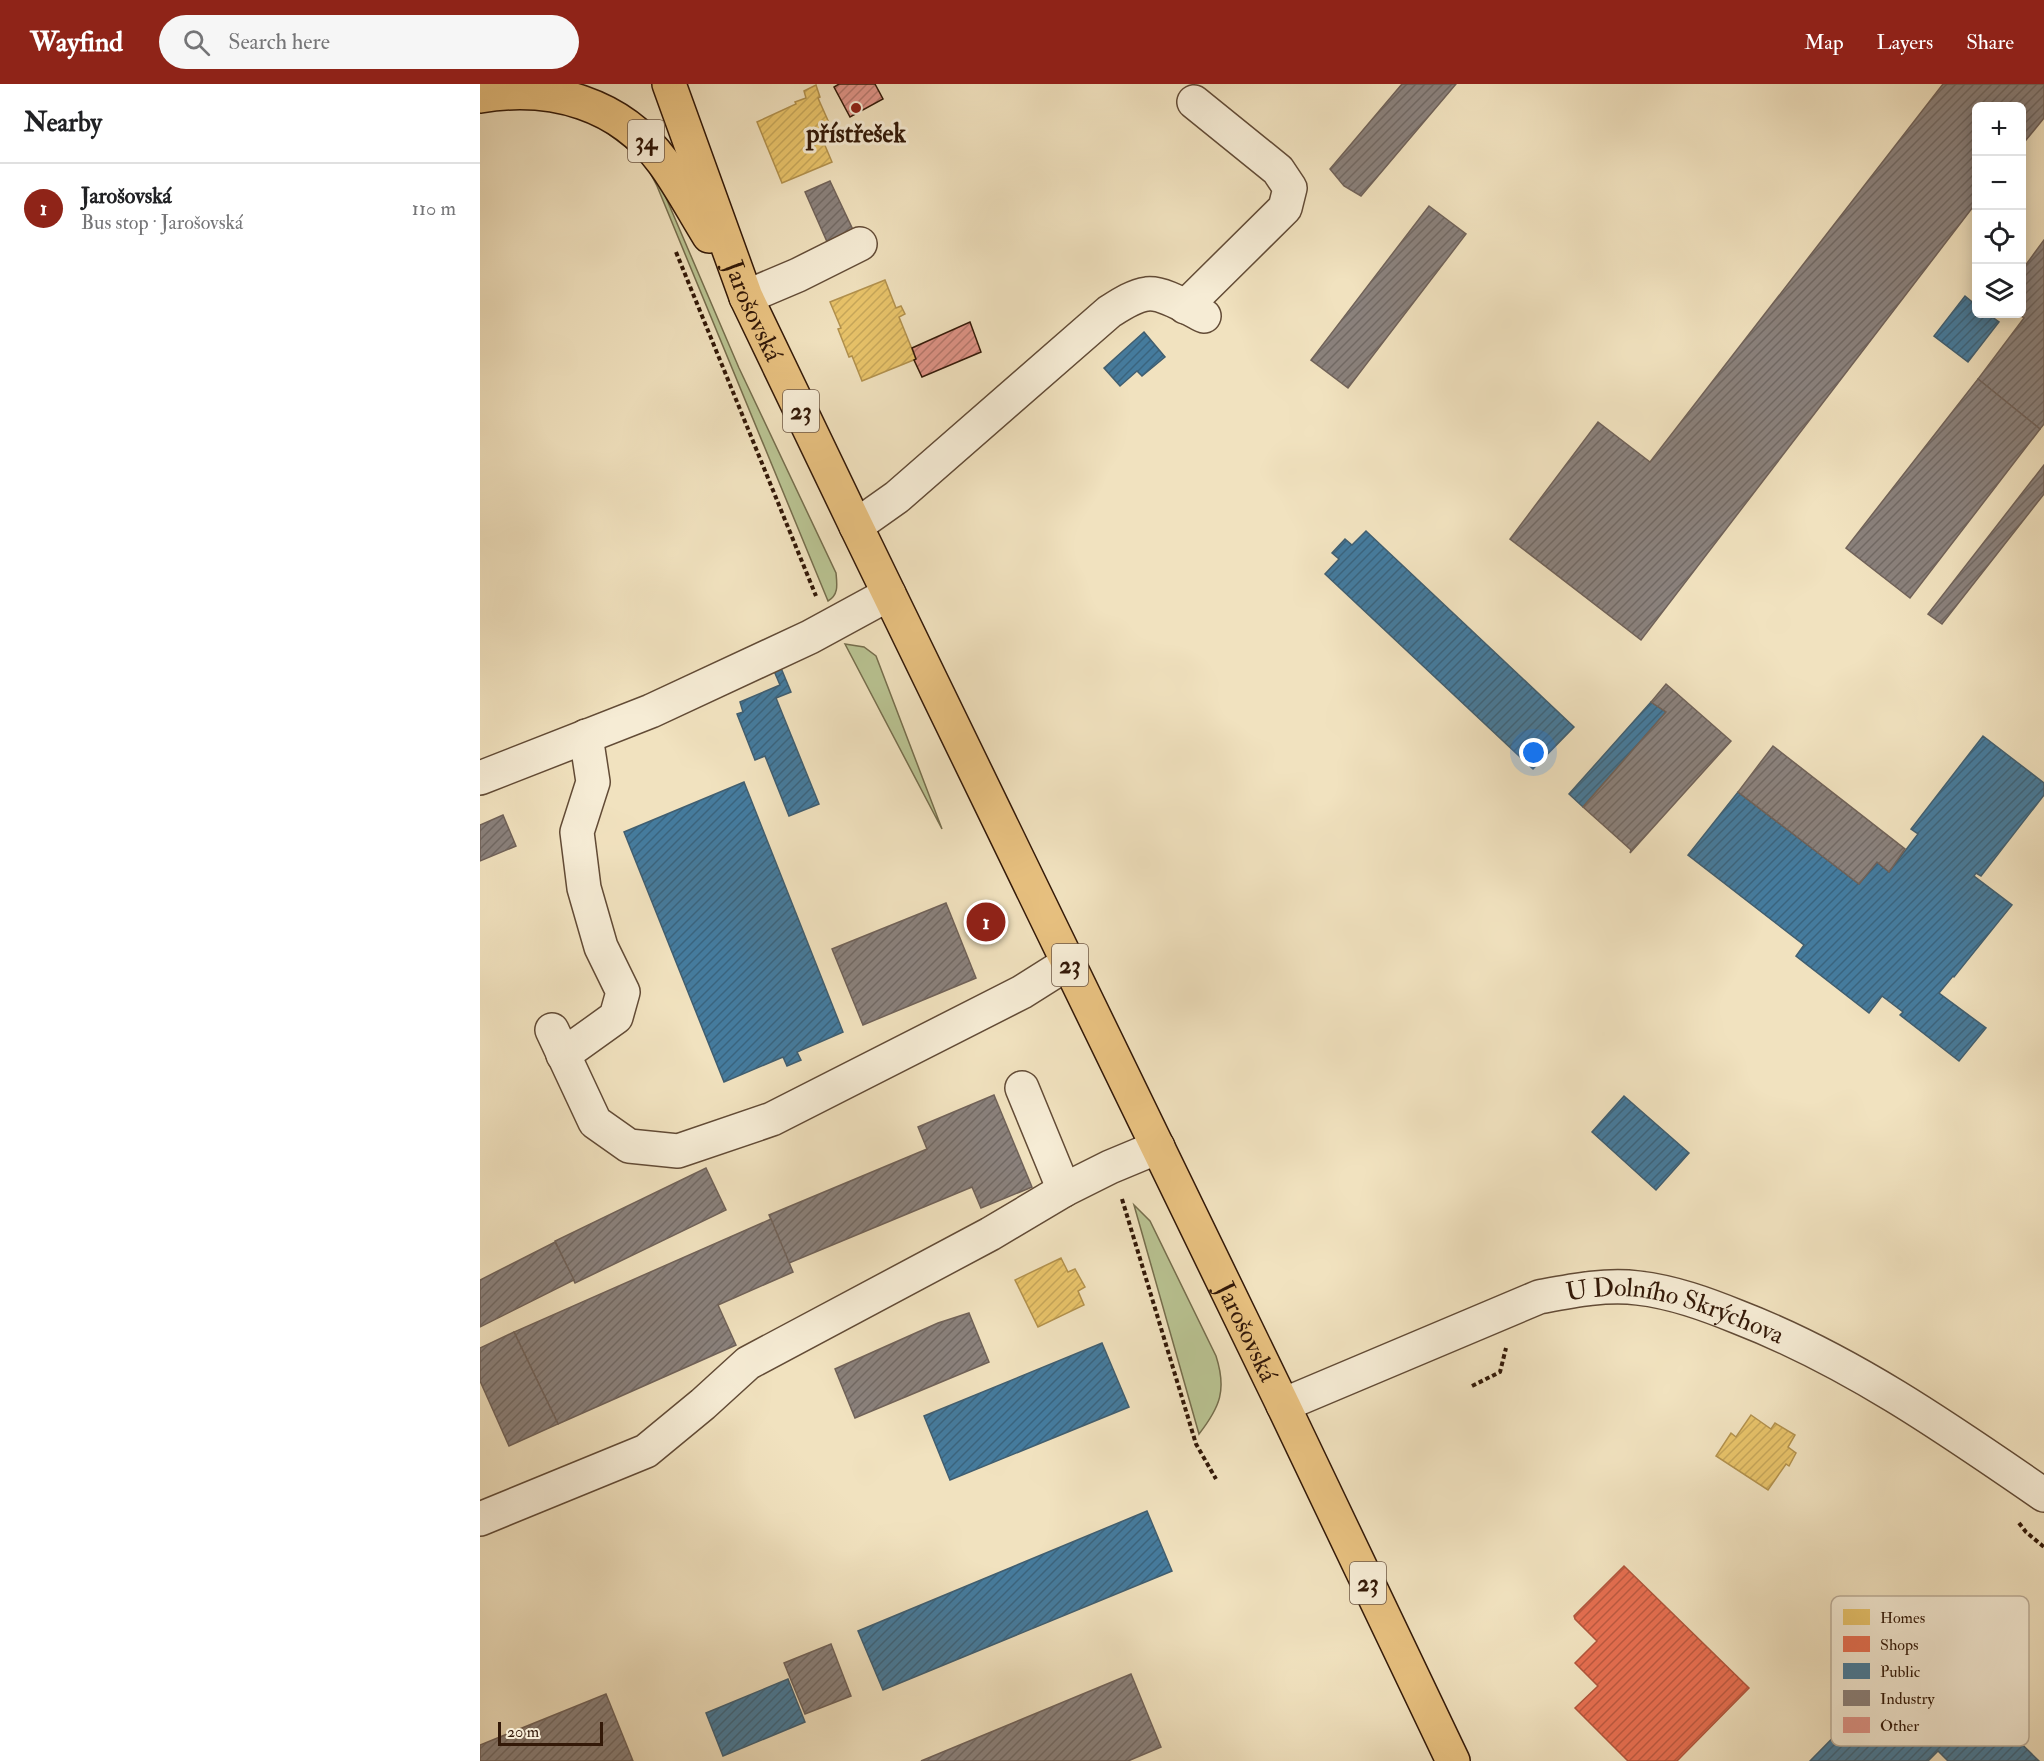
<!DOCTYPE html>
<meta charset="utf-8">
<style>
:root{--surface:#fff;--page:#f6f6f6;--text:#202124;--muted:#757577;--line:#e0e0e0;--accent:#8f2418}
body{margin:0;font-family:"IM FELL Double Pica",serif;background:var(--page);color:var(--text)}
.controls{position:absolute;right:18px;top:18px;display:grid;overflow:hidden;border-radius:9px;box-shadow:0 3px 15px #0003}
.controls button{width:54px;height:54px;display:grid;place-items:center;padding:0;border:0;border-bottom:2px solid var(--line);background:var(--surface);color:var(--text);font:30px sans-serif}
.scale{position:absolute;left:18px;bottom:15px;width:105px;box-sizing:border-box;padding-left:6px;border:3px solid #331908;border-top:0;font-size:16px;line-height:21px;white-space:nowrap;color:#331908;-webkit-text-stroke:4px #f6ecd5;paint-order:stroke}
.you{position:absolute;left:1054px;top:669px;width:21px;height:21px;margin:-15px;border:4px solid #fff;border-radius:50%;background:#1a73e8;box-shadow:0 0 0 9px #1a73e833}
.badge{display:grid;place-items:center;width:39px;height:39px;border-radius:50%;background:var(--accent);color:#fff;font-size:20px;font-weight:700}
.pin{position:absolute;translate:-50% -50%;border:3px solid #fff;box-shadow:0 2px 6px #0006}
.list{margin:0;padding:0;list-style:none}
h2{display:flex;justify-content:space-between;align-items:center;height:78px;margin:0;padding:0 24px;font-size:26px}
h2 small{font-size:20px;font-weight:400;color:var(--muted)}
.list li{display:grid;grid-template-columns:39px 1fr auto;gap:18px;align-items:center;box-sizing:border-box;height:90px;padding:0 24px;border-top:2px solid var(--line)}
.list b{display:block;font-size:22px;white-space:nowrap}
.list p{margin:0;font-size:20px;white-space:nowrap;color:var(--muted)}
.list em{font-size:20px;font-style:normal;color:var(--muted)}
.icon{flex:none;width:33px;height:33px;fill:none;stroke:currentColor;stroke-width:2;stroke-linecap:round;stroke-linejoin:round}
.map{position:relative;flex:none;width:1564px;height:1677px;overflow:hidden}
header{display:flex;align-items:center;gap:36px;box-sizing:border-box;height:84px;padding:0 30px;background:var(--accent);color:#fff}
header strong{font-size:28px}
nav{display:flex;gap:33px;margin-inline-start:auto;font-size:21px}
.search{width:420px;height:54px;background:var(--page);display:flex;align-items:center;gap:15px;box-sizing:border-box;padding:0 21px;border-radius:33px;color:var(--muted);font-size:22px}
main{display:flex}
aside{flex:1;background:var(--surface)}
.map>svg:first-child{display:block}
</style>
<header>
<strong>Wayfind</strong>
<div class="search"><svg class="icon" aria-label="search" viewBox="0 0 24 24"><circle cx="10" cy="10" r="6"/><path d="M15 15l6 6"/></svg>Search here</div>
<nav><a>Map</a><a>Layers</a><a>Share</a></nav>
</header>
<main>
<aside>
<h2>Nearby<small></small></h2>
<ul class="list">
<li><span class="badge">1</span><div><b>Jarošovská</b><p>Bus stop · Jarošovská</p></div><em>110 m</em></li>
</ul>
</aside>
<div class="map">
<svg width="1564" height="1677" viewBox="0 0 1564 1677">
<defs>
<pattern id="homes-hatch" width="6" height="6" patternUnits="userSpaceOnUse" patternTransform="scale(1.5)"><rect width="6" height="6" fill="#e9c46a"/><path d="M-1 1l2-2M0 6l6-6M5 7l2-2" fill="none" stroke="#c8a85a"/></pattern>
<pattern id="shops-hatch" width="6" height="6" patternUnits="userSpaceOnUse" patternTransform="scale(1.5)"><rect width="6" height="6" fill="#e76f51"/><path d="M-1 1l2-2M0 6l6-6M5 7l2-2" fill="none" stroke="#bc5a41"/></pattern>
<pattern id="public-hatch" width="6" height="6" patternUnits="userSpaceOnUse" patternTransform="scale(1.5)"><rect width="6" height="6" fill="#457b9d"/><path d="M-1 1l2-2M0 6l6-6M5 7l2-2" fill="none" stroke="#3a647e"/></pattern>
<pattern id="industry-hatch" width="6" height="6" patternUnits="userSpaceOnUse" patternTransform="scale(1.5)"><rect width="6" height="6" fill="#8a817c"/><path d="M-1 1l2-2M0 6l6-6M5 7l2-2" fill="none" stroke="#716964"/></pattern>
<pattern id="building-hatch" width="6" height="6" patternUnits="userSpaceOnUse" patternTransform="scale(1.5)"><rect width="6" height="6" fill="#e09488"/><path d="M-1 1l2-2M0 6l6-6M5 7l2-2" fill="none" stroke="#b6786d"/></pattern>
</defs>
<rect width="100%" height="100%" fill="#f1e2bf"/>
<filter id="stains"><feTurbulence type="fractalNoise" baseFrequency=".00333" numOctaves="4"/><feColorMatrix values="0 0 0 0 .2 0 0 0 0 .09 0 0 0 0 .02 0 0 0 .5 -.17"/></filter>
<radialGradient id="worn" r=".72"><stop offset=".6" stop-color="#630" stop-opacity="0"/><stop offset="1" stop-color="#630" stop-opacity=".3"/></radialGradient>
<g fill="#b9c392" stroke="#766e4d" stroke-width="1.5">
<path d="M103 26 172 81 259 284 356 489C357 500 359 511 348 517L177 102 166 81 159 73 122 45Z"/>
<polygon points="365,560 384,563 396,572 462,745"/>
<path d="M654 1121 670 1137 736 1272C747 1306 740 1323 719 1350Z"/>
</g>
<g fill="url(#homes-hatch)" stroke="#b2914d" stroke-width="1.5">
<polygon points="336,1 340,13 338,14 350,41 338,45 352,78 302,99 277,38 316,20 315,18 326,14 324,7"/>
<polygon points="405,196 416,224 421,222 425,230 419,233 436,275 382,297 372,272 369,273 358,245 361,244 350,218"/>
<polygon points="581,1174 588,1188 595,1185 605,1203 598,1207 604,1221 558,1243 535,1196"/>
<polygon points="1271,1331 1291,1345 1295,1339 1315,1351 1308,1363 1316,1369 1309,1382 1306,1380 1288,1406 1236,1372 1251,1349 1256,1353"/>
</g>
<polygon fill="url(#shops-hatch)" stroke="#b1553b" stroke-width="1.5" points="1144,1482 1269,1604 1197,1677 1148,1677 1095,1624 1118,1602 1095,1579 1117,1557 1095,1535 1094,1532"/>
<g fill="url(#public-hatch)" stroke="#405e70" stroke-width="1.5">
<polygon points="1485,212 1496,221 1496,230 1508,230 1519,238 1488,278 1454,252"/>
<polygon points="664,248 685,273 662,292 657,287 640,302 624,284"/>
<polygon points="886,447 1094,643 1053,685 845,490 859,475 852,469 865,455 872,461"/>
<polygon points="301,584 311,608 296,614 339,720 309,732 285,672 275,676 257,630 263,628 260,618 300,601 294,587"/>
<polygon points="1171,618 1186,628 1103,723 1089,710"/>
<polygon points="1503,652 1564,699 1564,711 1501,792 1496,789 1494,792 1532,821 1474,893 1473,892 1459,909 1506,944 1479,977 1420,931 1423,928 1402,912 1389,929 1316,872 1324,861 1208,771 1258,708 1379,800 1397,778 1409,788 1438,750 1431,745"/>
<polygon points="264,698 363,948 317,968 321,976 307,982 303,973 244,998 144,748"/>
<polygon points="1144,1012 1209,1069 1176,1106 1112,1048"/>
<polygon points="622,1259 649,1323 470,1396 444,1332"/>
<polygon points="667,1427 692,1487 403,1606 378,1547"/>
<polygon points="1442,1563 1559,1677 1468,1677 1458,1667 1448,1677 1330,1677"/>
<polygon points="308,1595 325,1638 243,1672 226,1629"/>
</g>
<g fill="url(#industry-hatch)" stroke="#706259" stroke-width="1.5">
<polygon points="922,0 976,0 881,112 864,102 850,85"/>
<polygon points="1463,0 1564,0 1564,34 1542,61 1542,22 1496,22 1496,119 1161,556 1030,455 1118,338 1170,378"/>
<polygon points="350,97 374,148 348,160 325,108"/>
<polygon points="949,122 986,150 868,304 831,276"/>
<polygon points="1564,156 1564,340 1560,345 1498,295 1544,234 1538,230 1542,230 1542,186"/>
<polygon points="1498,295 1560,345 1430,514 1366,464"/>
<polygon points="1564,381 1564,410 1462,540 1448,530"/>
<polygon points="1186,600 1251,657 1150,769 1151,766 1103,723 1186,628 1171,618"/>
<polygon points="1293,662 1425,765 1409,788 1397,778 1379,800 1258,708"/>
<polygon points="23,731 36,762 0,777 0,741"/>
<polygon points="466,819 496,894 383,941 352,865"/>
<polygon points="514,1011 552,1103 501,1124 492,1103 309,1179 289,1131 447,1065 438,1043"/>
<polygon points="226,1084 246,1126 95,1199 75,1157"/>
<polygon points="291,1135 313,1188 238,1221 256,1261 78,1340 34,1248"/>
<polygon points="75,1158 94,1196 0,1243 0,1196"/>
<polygon points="489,1229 509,1278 375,1334 355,1285 458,1239"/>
<polygon points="34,1248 78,1340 29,1362 0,1297 0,1264"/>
<polygon points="351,1560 371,1612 325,1630 304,1579"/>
<polygon points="651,1590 681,1663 648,1677 441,1677"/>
<polygon points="126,1610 153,1677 0,1677 0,1661"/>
</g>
<g fill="url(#building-hatch)" stroke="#331908" stroke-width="1.5">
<polygon points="359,0 395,0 403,15 370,33 354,3"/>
<polygon points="490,238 501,268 442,293 434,276 436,275 432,264"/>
</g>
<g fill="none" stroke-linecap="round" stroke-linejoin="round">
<defs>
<g id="minor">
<polyline points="266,213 318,191 380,160"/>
<polyline points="705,223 805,124 810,104 798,86 714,18"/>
<path d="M376 442 417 413 629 228C640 221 653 212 667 210 684 208 709 225 724 232"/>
<polyline points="0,694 171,627 330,553 409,510"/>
<polyline points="72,946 115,1038 149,1062 198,1067 292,1035 542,908 588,879"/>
<polyline points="83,971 136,933 143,908 121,863 104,804 97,748 113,698 106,652"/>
<polyline points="542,1004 584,1106"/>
<path id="s1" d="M803 1321 1059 1213C1091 1207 1125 1200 1158 1204 1193 1208 1226 1220 1258 1233 1369 1276 1467 1344 1564 1411"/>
<polyline points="0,1435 166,1367 223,1320 268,1279 510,1150 584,1106 630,1083 678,1063"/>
</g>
<g id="major">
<path id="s2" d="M189 0 266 213 376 442 803 1321 973 1677"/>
<path d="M0 12C73 0 140 20 183 78 200 101 214 128 229 152"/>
</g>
</defs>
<use href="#minor" stroke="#624b36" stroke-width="36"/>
<use href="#major" stroke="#331908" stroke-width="36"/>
<g stroke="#331908" stroke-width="4" stroke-dasharray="4.5 3" stroke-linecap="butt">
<polyline points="196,168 336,512"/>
<polyline points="642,1115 716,1360 736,1395"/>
<polyline points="992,1302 1020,1288 1026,1264"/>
<polyline points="1539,1439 1546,1448 1564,1463"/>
</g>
<use href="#minor" stroke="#f6ecd5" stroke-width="33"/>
<use href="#major" stroke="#e8c180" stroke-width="33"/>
</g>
<circle fill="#8f2418" stroke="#f6ecd5" stroke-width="2" cx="376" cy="24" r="6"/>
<g text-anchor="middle" stroke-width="6" stroke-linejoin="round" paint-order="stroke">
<g fill="#f6ecd5" stroke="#6e5846" stroke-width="1.5">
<rect x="148" y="36" width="36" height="42" rx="4.5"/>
<rect x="303" y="306" width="36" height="42" rx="4.5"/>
<rect x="572" y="860" width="36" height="42" rx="4.5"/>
<rect x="870" y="1478" width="36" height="42" rx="4.5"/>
</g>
<g font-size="24" font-weight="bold" fill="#331908">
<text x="166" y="65">34</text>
<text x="321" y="335">23</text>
<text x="590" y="889">23</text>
<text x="888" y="1507">23</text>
</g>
<g font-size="26" font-weight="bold" fill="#331908" stroke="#f6ecd5">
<text x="376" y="58">přístřešek</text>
</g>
<g font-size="26" fill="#331908" stroke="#f6ecd5">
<text dy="9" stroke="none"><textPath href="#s2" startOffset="242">Jarošovská</textPath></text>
<text dy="9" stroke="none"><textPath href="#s1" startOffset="418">U Dolního Skrýchova</textPath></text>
<text dy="9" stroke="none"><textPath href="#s2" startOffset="1376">Jarošovská</textPath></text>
</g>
</g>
<rect x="1351" y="1512" width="198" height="150" rx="9" fill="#f6ecd5" stroke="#bcad98" stroke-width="1.5"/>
<rect x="1363" y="1525" width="27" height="16" fill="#e9c46a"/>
<rect x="1363" y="1552" width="27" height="16" fill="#e76f51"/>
<rect x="1363" y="1579" width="27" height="16" fill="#457b9d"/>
<rect x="1363" y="1606" width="27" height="16" fill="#8a817c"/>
<rect x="1363" y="1633" width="27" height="16" fill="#e09488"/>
<g font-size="16" fill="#331908">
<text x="1400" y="1539">Homes</text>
<text x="1400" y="1566">Shops</text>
<text x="1400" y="1593">Public</text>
<text x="1400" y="1620">Industry</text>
<text x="1400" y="1647">Other</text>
</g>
<rect width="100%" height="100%" filter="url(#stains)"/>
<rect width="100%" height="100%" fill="url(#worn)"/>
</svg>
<div class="controls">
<button>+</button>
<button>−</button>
<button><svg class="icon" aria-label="locate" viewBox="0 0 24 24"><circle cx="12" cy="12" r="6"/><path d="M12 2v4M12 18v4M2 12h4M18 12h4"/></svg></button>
<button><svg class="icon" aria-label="layers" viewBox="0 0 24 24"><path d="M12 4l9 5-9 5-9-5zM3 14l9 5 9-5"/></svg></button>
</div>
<div class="scale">20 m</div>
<div class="you"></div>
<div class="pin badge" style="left:506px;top:838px">1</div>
</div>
</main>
